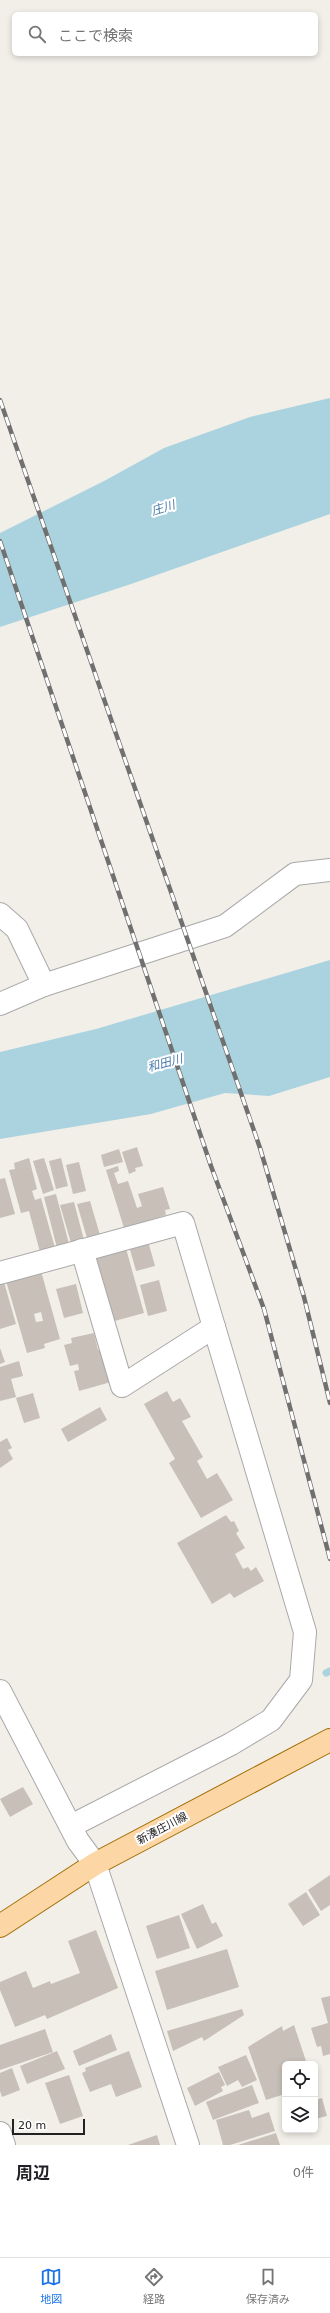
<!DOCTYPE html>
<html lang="ja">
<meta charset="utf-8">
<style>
:root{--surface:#fff;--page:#f2f2f2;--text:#202124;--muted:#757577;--line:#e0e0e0;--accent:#1a73e8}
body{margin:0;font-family:"DejaVu Sans","Noto Sans JP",sans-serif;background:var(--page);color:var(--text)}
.controls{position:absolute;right:12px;bottom:12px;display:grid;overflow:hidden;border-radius:6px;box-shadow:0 2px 6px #0003}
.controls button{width:36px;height:36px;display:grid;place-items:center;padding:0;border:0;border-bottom:1px solid var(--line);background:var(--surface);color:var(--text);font:20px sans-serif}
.scale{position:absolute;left:12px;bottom:10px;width:73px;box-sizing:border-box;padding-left:4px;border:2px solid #222;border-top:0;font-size:11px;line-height:14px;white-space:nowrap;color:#222;-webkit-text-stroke:3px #fff;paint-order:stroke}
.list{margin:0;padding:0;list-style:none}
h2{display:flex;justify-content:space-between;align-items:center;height:52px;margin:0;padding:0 16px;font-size:17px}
h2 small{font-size:13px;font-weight:400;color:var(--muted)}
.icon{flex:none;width:22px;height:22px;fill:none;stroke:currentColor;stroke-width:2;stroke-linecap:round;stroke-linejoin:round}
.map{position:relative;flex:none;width:330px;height:2145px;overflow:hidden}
.search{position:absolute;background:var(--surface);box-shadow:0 2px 6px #0003;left:12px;right:12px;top:12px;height:44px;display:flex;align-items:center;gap:10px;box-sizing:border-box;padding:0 14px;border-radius:6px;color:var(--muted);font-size:15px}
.sheet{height:112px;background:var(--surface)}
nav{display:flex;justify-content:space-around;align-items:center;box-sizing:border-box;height:56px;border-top:1px solid var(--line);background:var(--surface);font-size:11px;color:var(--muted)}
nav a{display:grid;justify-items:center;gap:2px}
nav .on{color:var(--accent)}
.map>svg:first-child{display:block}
</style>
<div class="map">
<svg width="330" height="2145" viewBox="0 0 330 2145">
<rect width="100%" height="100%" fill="#f2efe9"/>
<g fill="#aad3df">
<polygon points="330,398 330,514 131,584 0,627 0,533 106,480 164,448 250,417"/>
<polygon points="330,960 330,1077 269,1096 225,1093 151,1114 0,1139 0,1052 96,1029"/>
</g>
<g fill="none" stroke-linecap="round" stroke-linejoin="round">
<polyline stroke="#aad3df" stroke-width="7" points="326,1673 330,1671"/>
</g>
<g fill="#c7bfb8" fill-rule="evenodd">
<polygon points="137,1147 143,1166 135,1168 136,1171 129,1174 122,1152"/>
<polygon points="119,1149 123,1162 104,1167 101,1155"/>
<polygon points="29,1158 37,1189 32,1191 35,1200 41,1198 55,1248 40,1252 29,1211 21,1213 9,1170 15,1169 14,1163"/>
<polygon points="44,1158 54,1190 43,1194 33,1161"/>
<polygon points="61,1158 68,1186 56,1189 49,1161"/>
<polygon points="79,1162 86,1191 73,1194 66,1165"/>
<polygon points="118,1166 119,1171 114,1173 118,1184 128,1181 137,1208 142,1206 138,1194 163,1187 170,1209 165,1210 166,1215 124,1228 106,1170"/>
<polygon points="5,1178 15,1214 0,1218 0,1179"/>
<polygon points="56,1194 69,1244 57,1248 44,1197"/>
<polygon points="90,1201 100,1235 87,1238 77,1204"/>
<polygon points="74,1202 84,1240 71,1243 60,1205"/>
<polygon points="148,1241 155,1266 136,1271 129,1246"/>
<polygon points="125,1245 144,1313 111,1322 92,1254"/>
<path d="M 41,1271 L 60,1339 L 44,1344 L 45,1348 L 27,1353 L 6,1281 ZM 41,1312 L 43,1321 L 36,1322 L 34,1314 Z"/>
<polygon points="159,1280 167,1311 148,1316 140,1285"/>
<polygon points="4,1282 16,1324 0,1329 0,1284"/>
<polygon points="76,1284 83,1313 64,1318 56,1289"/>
<polygon points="94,1333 98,1350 103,1349 111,1382 79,1391 74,1371 79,1370 78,1364 70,1366 64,1345 72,1343 71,1338"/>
<polygon points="0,1348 5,1362 0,1364"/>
<polygon points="19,1361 23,1376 11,1379 16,1397 0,1401 0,1367"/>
<polygon points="167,1391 173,1402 180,1398 191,1417 182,1421 203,1457 197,1461 207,1479 217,1473 233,1500 201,1518 169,1463 175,1459 144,1404"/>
<polygon points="33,1393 40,1418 24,1423 16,1398"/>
<polygon points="100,1407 107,1420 68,1442 61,1429"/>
<polygon points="7,1438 12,1448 8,1450 13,1459 0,1468 0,1442"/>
<polygon points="226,1515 231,1522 234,1521 239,1531 236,1533 245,1548 235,1554 243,1569 248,1567 251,1571 256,1567 264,1581 234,1598 230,1593 212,1604 177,1543"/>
<polygon points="23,1787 33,1804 10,1817 0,1799"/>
<polygon points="330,1875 330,1905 321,1911 308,1890"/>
<polygon points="306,1892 320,1915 303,1926 288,1904"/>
<polygon points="203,1904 212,1924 216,1922 223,1936 197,1949 181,1914"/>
<polygon points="179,1915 190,1948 157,1959 146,1926"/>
<polygon points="96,1930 118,1988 47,2019 45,2015 15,2027 0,1990 0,1982 26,1971 33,1988 50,1981 51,1984 80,1973 68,1941"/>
<polygon points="227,1949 239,1987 167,2010 155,1971"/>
<polygon points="330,1996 330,2054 323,2056 321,2046 317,2047 311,2028 328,2023 321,1998"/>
<polygon points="242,2009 244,2015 204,2041 202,2037 173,2051 167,2031"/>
<polygon points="294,2025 307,2064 285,2064 285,2094 266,2100 248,2047 282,2026 283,2031"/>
<polygon points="45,2029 53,2052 0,2070 0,2045"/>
<polygon points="111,2034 117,2050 79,2066 73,2051"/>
<polygon points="57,2051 65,2069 27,2084 20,2066"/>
<polygon points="129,2051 142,2087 116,2097 111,2084 90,2092 82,2073 86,2071 85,2068"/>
<polygon points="246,2055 257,2080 242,2087 238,2080 227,2086 218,2067"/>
<polygon points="12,2068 20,2090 2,2097 0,2091 0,2073"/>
<polygon points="219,2072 225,2085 221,2087 223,2091 195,2106 187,2088"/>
<polygon points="69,2075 83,2116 60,2124 45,2083"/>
<polygon points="252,2085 259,2103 213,2120 206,2102"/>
<polygon points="322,2098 327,2116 315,2119 315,2100"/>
<polygon points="249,2110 252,2118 269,2112 275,2131 230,2145 223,2145 216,2120"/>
<polygon points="276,2133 280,2145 238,2145"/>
<polygon points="157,2135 160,2145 128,2145"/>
</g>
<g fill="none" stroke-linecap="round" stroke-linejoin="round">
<defs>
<g id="minor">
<polyline points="0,914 17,929 44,985"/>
<polyline points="0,1004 44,985 225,926 295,874 330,870"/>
<polyline points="82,1250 122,1386 214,1327"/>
<polyline points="0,1273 183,1223 305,1632 301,1680 271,1720 231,1744 71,1826"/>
<polyline points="0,1691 78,1841 95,1864 188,2145"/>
<polyline points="0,2133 4,2145"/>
</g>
<polyline id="major" points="0,1926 95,1864 330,1740"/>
</defs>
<use href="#minor" stroke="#a9a9a9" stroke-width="24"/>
<use href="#major" stroke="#a06b00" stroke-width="24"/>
<use href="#minor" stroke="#fff" stroke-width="22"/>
<use href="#major" stroke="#fcd6a4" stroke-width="22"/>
<defs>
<g id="rail">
<polyline points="0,400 260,1148 304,1297 330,1403"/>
<polyline points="0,541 211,1166 264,1309 330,1559"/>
</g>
</defs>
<use href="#rail" stroke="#707070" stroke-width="4.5"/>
<use href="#rail" stroke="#fff" stroke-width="3" stroke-dasharray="9" stroke-linecap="butt"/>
</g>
<g text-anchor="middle" stroke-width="4" stroke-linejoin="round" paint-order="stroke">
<g font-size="11" fill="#222" stroke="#fff">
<text transform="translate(162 1828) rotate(-28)" y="4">新湊庄川線</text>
</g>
<g font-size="12" font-style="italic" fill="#4a7aab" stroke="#fff">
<text transform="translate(163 508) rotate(-17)" y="4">庄川</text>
<text transform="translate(165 1063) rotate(-15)" y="4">和田川</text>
</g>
</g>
</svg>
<div class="controls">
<button><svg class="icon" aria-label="locate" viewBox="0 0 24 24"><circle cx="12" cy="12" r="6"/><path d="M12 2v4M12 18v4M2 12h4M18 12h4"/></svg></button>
<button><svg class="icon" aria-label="layers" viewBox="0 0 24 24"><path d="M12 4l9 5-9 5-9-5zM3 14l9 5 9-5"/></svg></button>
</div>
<div class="scale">20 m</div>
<div class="search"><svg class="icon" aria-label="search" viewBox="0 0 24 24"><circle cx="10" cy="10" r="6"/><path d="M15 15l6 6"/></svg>ここで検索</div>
</div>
<section class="sheet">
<h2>周辺<small>0件</small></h2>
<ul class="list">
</ul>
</section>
<nav>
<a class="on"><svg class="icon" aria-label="map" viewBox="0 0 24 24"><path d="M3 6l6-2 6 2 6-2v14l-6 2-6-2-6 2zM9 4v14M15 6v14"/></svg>地図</a>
<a><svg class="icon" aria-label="directions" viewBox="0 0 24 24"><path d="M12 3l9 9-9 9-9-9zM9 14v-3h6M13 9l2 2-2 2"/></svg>経路</a>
<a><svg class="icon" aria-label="saved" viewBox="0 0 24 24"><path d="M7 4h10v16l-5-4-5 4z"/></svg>保存済み</a>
</nav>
